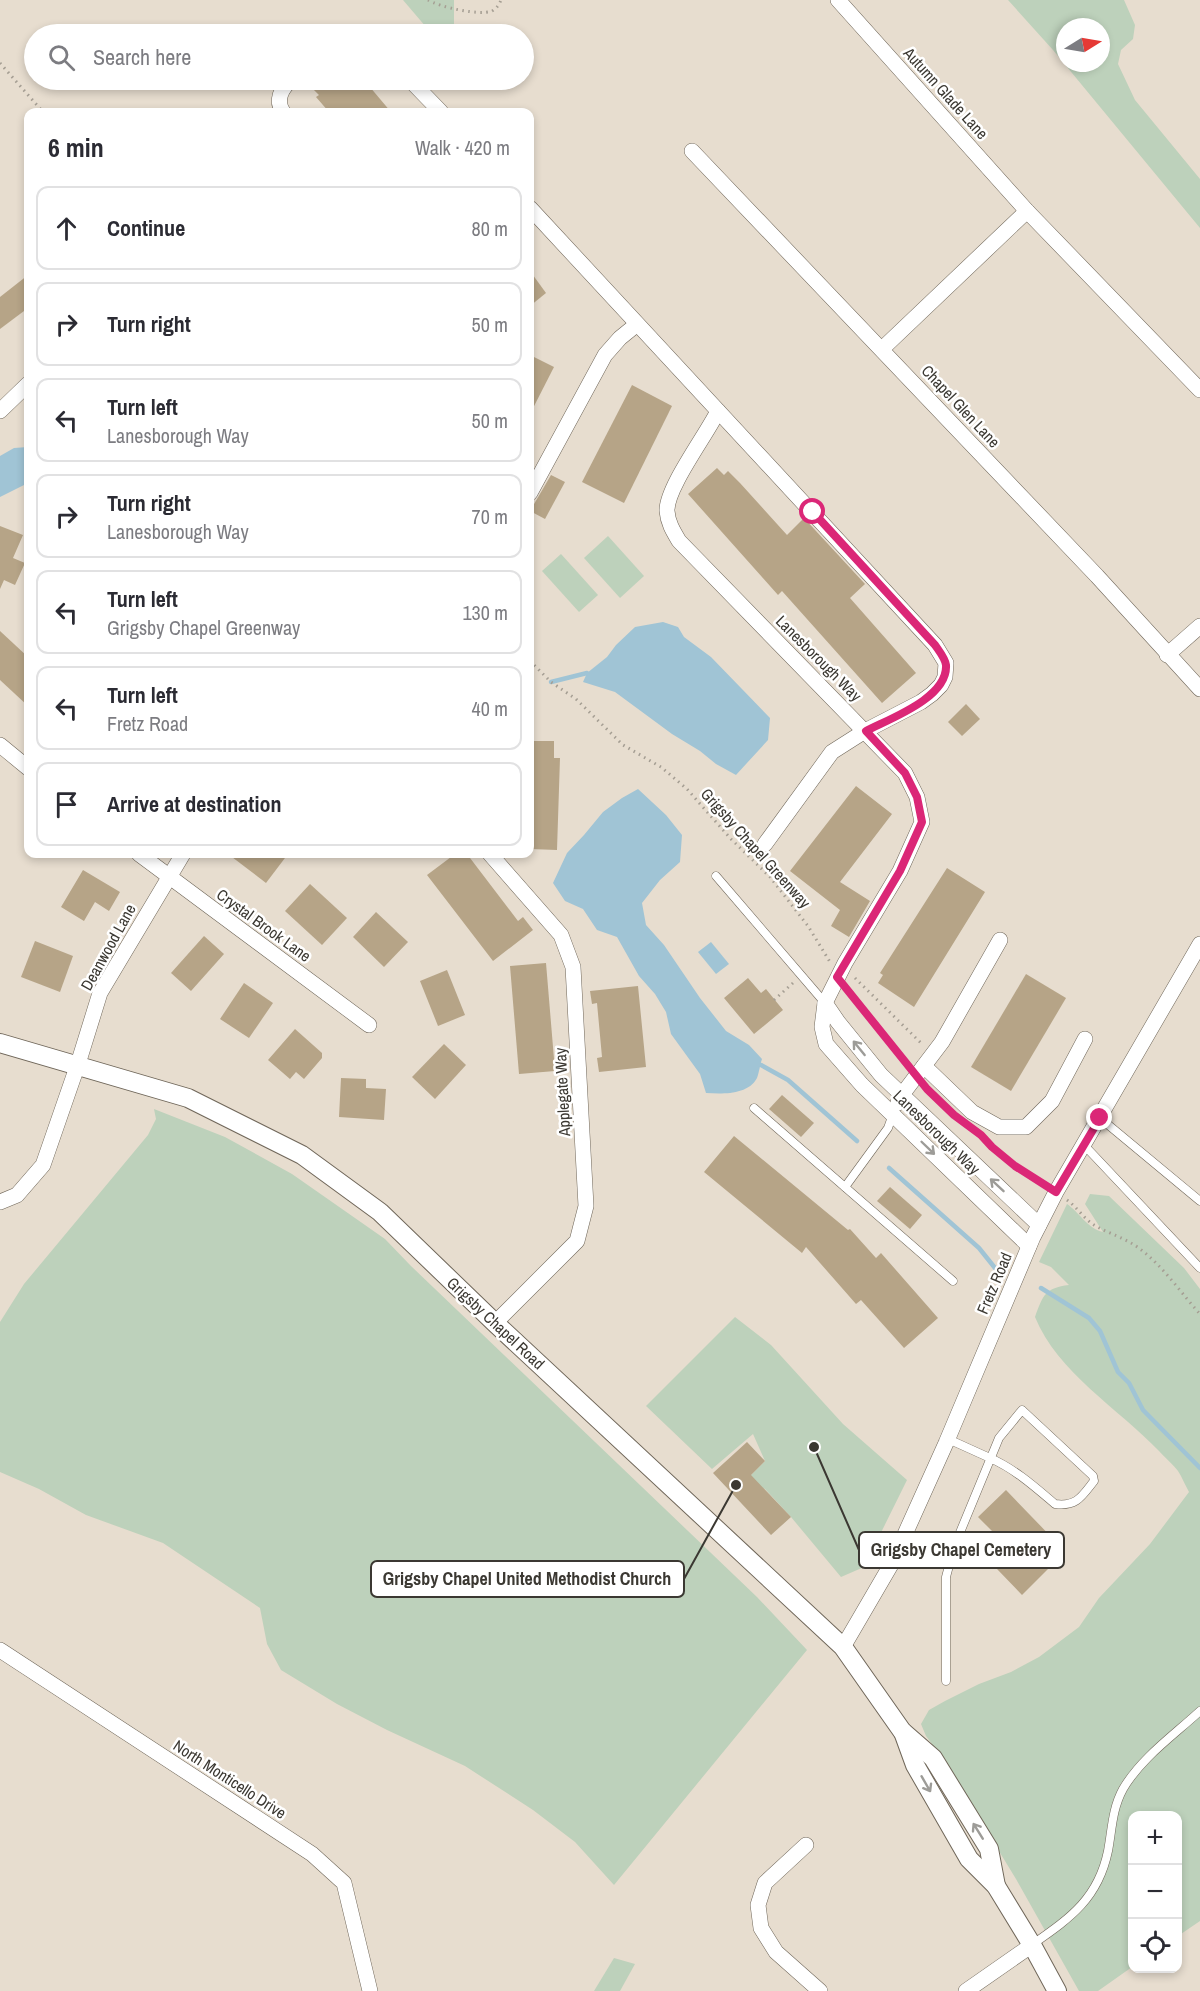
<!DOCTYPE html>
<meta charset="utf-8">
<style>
:root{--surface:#fff;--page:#f7f7f7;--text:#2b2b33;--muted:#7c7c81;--line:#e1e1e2}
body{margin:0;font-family:"Archivo Narrow",sans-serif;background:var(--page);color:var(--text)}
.controls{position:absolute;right:18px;bottom:18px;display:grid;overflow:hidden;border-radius:12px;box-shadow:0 3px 9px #0003}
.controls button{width:54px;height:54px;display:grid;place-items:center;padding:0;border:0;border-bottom:2px solid var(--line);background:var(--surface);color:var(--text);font:30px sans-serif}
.compass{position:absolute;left:1056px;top:18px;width:54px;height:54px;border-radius:50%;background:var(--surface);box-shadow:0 3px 9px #0003;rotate:79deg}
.stop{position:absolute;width:18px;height:18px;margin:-14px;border:4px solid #db2777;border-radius:50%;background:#fff}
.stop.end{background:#db2777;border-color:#fff;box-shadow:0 2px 6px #0008}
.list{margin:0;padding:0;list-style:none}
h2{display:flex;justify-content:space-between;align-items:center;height:78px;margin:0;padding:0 24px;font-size:26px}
h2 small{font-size:20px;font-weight:400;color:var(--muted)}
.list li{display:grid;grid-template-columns:39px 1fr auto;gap:18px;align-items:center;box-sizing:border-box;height:84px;margin:0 12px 12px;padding:0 12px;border:2px solid var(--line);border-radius:12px}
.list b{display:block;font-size:22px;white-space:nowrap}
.list p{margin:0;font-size:20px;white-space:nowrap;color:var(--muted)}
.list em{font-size:20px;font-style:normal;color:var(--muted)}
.icon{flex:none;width:33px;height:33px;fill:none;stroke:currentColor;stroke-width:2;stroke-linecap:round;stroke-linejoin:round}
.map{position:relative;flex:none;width:1200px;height:1991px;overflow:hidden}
.search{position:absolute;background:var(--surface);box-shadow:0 3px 9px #0003;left:24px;top:24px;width:510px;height:66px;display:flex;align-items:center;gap:15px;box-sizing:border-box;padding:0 21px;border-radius:33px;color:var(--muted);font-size:22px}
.panel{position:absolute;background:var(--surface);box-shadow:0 3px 9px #0003;left:24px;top:108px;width:510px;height:750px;border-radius:12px}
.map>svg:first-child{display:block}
</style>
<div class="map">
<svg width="1200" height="1991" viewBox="0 0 1200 1991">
<rect width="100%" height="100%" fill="#e7ddcf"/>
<g fill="#bdd1bb" fill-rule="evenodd">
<polygon points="403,0 454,0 454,34 432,34"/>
<path d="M 1008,0 L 1124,0 L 1135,25 L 1133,39 L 1121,50 L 1118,64 L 1135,100 L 1200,179 L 1200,228 L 1053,50 ZM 1065,27 L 1101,27 L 1101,63 L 1065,63 Z"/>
<polygon points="608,536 644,576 620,598 584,558"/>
<polygon points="561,554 598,595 579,612 542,571"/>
<polygon points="154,1109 225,1137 292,1174 385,1239 411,1266 757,1597 807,1650 614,1885 575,1842 533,1810 465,1766 387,1730 337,1704 281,1670 267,1644 260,1608 163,1543 86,1515 39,1489 0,1472 0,1322 24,1284 148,1135 156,1119"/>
<path d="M 1090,1194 L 1109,1196 L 1184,1268 L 1200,1289 L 1200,1921 L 1178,1936 L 1178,1816 L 1132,1816 L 1132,1967 L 1098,1991 L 1079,1991 L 1016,1879 L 941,1756 L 926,1736 L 921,1724 L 929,1710 L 945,1701 L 979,1684 L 1011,1672 L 1039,1657 L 1079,1627 L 1099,1598 L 1150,1544 L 1189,1492 C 1185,1485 1182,1477 1178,1471 C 1173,1464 1165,1458 1159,1451 C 1119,1409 1057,1372 1035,1317 C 1043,1295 1045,1288 1069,1285 L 1051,1267 L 1039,1262 L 1067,1204 C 1079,1212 1088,1229 1103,1232 L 1085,1204 Z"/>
<polygon points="735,1317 771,1345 843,1424 907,1480 864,1567 841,1577 791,1517 765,1489 745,1481 765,1461 753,1434 712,1469 646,1406"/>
<polygon points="614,1958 635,1964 620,1991 594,1991"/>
</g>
<g fill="#a0c4d5">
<polygon points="28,447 28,483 0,497 0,456 14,448"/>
<polygon points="663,622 678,627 684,637 711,657 770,718 768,740 736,775 716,764 700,751 672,734 615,692 583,682 587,673 607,657 616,645 635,627"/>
<path d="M 638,789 L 666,815 L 682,835 L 680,862 L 660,880 L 642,903 L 646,925 L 664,945 L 700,998 L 726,1031 L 749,1045 L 762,1059 C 760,1065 759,1073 757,1078 C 748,1095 723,1094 706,1093 L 700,1074 L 671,1034 L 666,1012 L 655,994 L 639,976 L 617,937 L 597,930 L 583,909 L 565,901 L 553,883 L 567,853 L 584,835 L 603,812 L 622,798 Z"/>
<polygon points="711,942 729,964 716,974 698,952"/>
</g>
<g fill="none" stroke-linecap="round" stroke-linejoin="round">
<g stroke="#a0c4d5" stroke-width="4.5">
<polyline points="551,682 587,673"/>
<polyline points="761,1065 788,1080 857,1141"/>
<polyline points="889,1168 979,1248 995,1268"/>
<polyline points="1041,1288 1089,1318 1100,1331 1118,1372 1129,1383 1143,1410 1200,1468"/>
</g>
</g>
<g fill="#b6a487">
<polygon points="318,80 364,80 391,112 329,112 316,97 319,95 310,86"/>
<polygon points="530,271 546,293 530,306"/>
<polygon points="28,275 28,308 0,329 0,297"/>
<polygon points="530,355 554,367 530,414"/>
<polygon points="632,385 672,406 624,503 582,482"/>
<polygon points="717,468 724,475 728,471 740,483 787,535 804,518 865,584 850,598 916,673 882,703 782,591 778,595 688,494"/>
<polygon points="551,475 565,482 545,519 530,511"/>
<polygon points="0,526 23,535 13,558 25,563 15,585 4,580 0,589"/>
<polygon points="0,631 28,657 28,706 0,680"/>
<polygon points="966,704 980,719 962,736 948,722"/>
<polygon points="530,741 554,741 554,758 560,758 557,850 530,849"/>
<polygon points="856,786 892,814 840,882 870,901 849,937 831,926 840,910 790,871"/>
<polygon points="228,854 288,854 266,883"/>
<polygon points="455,854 467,854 518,921 523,917 533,930 493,961 427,875"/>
<polygon points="947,868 985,892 914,1007 878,983 883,975 880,973"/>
<polygon points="83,870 120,892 109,911 95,902 84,921 61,907"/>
<polygon points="310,884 347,918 322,945 285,911"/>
<polygon points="376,912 408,942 384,967 353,937"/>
<polygon points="204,936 224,954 191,991 171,973"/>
<polygon points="35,941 73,956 60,992 21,977"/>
<polygon points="546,963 555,1071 519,1074 510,966"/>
<polygon points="447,970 465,1015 438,1026 420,981"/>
<polygon points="1026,974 1066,998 1011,1091 971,1067"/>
<polygon points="748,978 761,993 766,989 783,1010 754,1034 724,998"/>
<polygon points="244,983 273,1003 249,1038 220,1019"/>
<polygon points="638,986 646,1067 599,1072 597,1058 602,1057 597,1003 592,1004 590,991"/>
<polygon points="295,1029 322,1053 322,1058 304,1079 296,1072 290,1079 268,1060"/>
<polygon points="444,1044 466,1065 435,1099 412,1077"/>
<polygon points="341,1078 366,1079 366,1088 386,1089 384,1120 339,1117"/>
<polygon points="782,1095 814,1123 801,1137 769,1109"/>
<polygon points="734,1136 848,1230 850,1229 876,1258 881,1253 938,1318 904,1348 861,1300 856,1304 806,1247 802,1253 704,1172"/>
<polygon points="890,1187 922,1215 910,1229 877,1201"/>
<polygon points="747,1442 765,1461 751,1475 791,1517 771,1535 713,1473"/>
<polygon points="1006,1490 1058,1544 1048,1554 1055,1562 1022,1595 997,1569 1014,1553 978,1517"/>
</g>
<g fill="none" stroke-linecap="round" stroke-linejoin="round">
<defs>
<g id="service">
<polyline points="716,876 825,1003"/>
<polyline points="754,1108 953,1281"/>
<polyline points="1100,1118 1200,1201"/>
<polyline points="1085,1146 1200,1268"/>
<polyline points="845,1187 888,1128 893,1114"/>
<path d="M 946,1681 L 946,1577 L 954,1547 L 999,1438 L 1022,1410 L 1093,1476 L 1094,1481 C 1082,1496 1077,1507 1055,1504 C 1035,1487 1015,1469 990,1458 L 948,1439"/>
<path d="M 1033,1944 C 1070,1918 1098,1899 1108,1851 C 1112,1830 1112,1809 1123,1789 C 1141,1758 1174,1735 1200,1711"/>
</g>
<g id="minor">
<polyline points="838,0 1027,211 1200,390"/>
<polyline points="347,34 355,33 362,34"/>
<polyline points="410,80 441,112"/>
<path d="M 283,112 C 275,100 281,89 291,80"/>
<polyline points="692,151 1097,576 1200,689"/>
<polyline points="530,208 935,645 946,663 945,677 941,685 932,694 921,702 865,731 832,752 765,844"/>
<polyline points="882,349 1027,211"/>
<polyline points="0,411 28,384"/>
<path d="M 718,411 C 707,434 666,488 667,511 C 668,523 673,531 679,541 L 905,773 L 917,797 L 922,822 L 900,871 L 845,963 L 825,1003 L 822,1027 L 826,1044 L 862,1085 L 1029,1246"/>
<polyline points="530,493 605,355 620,338 636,325"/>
<polyline points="1167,655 1200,626"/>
<polyline points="0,745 28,768"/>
<polyline points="139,854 369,1025"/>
<polyline points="490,854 561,935 573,967 586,1206 577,1241 495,1323"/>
<polyline points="825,1003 838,1022 881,1075 1039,1225"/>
<polyline points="924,1066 972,1112 999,1127 1026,1127 1052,1101 1085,1039"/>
<polyline points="898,1103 901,1096 942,1042 1000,940"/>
<polyline points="0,1202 17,1195 43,1165 78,1064 100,993 183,854"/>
<polyline points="843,1647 892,1563 946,1443 1033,1237 1056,1192 1200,944"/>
<polyline points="0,1650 312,1854 344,1883 370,1991"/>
<polyline points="806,1845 765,1883 758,1905 761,1928 776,1952 820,1991"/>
<polyline points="966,1991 1032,1945"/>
</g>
<g id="tertiary">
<polyline points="0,1043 188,1098 302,1155 380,1212 495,1323 843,1647 902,1731 933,1758 989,1849 996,1886"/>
<polyline points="903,1732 915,1765 969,1859 996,1886 1032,1945 1057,1991"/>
</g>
</defs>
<use href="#service" stroke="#6f6659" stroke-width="9"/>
<use href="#minor" stroke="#6f6659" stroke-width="16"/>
<use href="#tertiary" stroke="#6f6659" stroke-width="20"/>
<g stroke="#a59e93" stroke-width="3" stroke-dasharray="1.5 4.5" stroke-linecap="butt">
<path d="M 428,0 C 439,7 480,16 492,11 C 497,8 499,5 501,0"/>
<polyline points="0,63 43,112"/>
<polyline points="530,661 551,682 576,699 623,745 661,767 687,789 731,839 770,877 808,926 830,962"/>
<polyline points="855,978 923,1045"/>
<polyline points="847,991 908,1065"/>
<polyline points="774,1000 793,983"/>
<path d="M 981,1135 C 1000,1155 1021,1170 1044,1184"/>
<path d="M 1067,1200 C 1077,1207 1084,1219 1094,1225 C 1109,1234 1126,1238 1140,1249 C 1163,1266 1181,1293 1200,1314"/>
</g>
<use href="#service" stroke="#fff" stroke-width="8"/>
<use href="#minor" stroke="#fff" stroke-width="15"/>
<use href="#tertiary" stroke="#fff" stroke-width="18"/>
</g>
<defs><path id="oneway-shaft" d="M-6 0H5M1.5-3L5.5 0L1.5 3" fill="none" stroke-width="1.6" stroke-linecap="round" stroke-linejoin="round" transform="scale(1.5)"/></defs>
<g stroke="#9d9c98">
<use href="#oneway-shaft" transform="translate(859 1048) rotate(-129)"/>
<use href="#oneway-shaft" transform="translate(928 1148) rotate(44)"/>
<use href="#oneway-shaft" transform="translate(997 1185) rotate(-137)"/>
<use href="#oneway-shaft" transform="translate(926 1784) rotate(60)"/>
<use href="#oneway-shaft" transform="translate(978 1831) rotate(-122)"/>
</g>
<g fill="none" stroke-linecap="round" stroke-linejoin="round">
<path stroke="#db2777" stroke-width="8" d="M 813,512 L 935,645 C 939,651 945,658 946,665 C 948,698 889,719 866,731 L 905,773 L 917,797 L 922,822 L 900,871 L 837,977 L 927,1089 L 954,1115 L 981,1135 L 992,1147 L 1015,1166 L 1056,1192 L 1100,1118"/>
</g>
<g text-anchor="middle" stroke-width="5" stroke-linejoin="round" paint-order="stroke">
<g font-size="16" fill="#3b3832" stroke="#fff">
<text transform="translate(946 93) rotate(48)" y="6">Autumn Glade Lane</text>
<text transform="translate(961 406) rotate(47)" y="6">Chapel Glen Lane</text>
<text transform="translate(819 658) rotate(45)" y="6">Lanesborough Way</text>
<text transform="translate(756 848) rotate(48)" y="6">Grigsby Chapel Greenway</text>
<text transform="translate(264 925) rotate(36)" y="6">Crystal Brook Lane</text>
<text transform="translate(108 947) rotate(-61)" y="6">Deanwood Lane</text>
<text transform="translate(562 1092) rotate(-93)" y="6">Applegate Way</text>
<text transform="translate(937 1132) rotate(44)" y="6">Lanesborough Way</text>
<text transform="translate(994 1283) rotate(-67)" y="6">Fretz Road</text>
<text transform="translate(496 1323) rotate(43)" y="6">Grigsby Chapel Road</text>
<text transform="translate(230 1779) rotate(33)" y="6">North Monticello Drive</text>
</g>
</g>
<path fill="none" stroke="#3b3832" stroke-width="2" d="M814 1447L859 1550M736 1485L684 1579"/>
<g fill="#3b3832" stroke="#fff" stroke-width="2">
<circle cx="814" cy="1447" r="6"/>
<circle cx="736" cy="1485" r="6"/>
</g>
<g fill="#fff" stroke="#3b3832" stroke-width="2">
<rect x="859" y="1532" width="205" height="36" rx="6"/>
<rect x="371" y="1561" width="313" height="36" rx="6"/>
</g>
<g font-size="18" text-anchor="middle" font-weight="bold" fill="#3b3832">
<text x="961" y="1556">Grigsby Chapel Cemetery</text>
<text x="527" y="1585">Grigsby Chapel United Methodist Church</text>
</g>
</svg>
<div class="controls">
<button>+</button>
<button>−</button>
<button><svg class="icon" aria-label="locate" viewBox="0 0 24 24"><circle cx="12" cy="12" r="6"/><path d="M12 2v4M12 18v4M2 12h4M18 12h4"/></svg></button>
</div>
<svg class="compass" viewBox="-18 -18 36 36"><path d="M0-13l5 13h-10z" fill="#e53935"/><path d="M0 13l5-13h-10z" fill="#7c7c81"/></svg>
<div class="stop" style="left:813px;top:512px"></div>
<div class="stop end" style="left:1100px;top:1118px"></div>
<div class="search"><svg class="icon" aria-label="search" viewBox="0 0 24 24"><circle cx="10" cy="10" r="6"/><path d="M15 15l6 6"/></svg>Search here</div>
<section class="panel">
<h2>6 min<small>Walk · 420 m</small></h2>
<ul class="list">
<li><svg class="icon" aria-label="ahead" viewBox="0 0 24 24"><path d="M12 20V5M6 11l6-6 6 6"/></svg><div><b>Continue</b></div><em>80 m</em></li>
<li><svg class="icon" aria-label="right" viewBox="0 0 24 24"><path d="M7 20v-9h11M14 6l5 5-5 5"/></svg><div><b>Turn right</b></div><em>50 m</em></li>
<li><svg class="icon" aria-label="left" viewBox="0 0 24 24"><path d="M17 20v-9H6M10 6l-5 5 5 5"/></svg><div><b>Turn left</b><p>Lanesborough Way</p></div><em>50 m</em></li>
<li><svg class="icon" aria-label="right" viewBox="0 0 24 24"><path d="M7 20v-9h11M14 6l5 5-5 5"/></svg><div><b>Turn right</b><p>Lanesborough Way</p></div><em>70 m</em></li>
<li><svg class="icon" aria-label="left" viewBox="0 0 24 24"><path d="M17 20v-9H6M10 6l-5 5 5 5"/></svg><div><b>Turn left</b><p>Grigsby Chapel Greenway</p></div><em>130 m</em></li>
<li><svg class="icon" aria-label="left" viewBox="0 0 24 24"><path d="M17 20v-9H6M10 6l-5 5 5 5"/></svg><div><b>Turn left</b><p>Fretz Road</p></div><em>40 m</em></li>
<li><svg class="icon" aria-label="arrive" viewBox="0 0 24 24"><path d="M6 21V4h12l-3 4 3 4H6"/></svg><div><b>Arrive at destination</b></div></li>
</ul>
</section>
</div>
